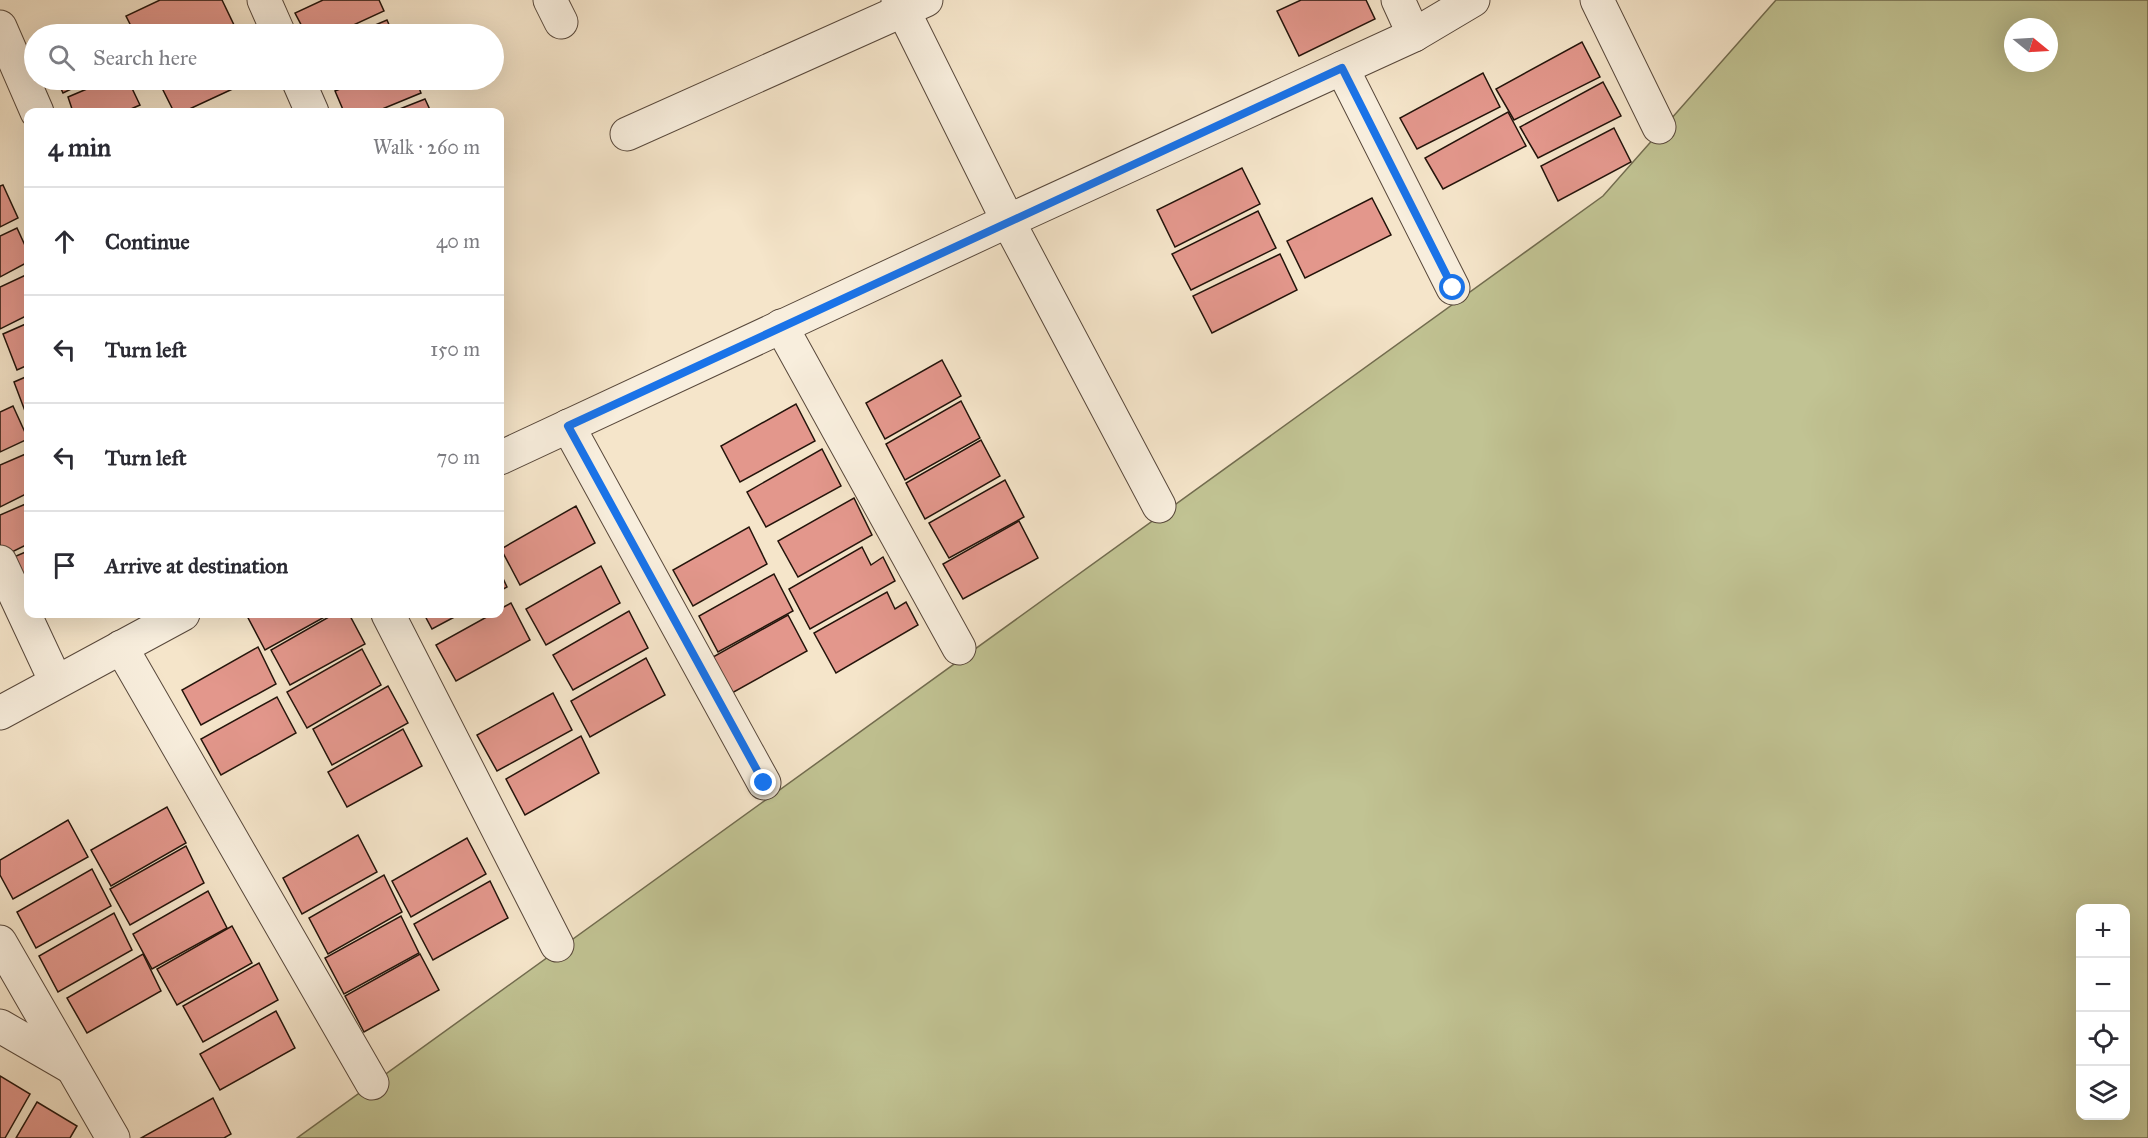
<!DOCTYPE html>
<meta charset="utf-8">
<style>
:root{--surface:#fff;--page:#f7f7f7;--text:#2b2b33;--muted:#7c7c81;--line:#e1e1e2}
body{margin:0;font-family:"IM FELL Great Primer",serif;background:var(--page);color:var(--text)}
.controls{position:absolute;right:18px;bottom:18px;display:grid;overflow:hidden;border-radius:12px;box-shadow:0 6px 24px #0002}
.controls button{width:54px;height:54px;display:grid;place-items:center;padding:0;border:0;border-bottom:2px solid var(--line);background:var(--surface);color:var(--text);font:30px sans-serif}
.compass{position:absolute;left:2004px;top:18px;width:54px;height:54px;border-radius:50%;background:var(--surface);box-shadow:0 6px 24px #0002;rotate:108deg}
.stop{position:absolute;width:18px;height:18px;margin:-14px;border:4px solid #1a73e8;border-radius:50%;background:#fff}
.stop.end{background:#1a73e8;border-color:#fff;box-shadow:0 2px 6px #0008}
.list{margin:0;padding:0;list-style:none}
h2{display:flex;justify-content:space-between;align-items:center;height:78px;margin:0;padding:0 24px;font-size:26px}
h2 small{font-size:20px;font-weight:400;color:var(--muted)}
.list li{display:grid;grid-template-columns:39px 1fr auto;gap:18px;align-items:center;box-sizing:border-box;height:108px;padding:0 24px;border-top:2px solid var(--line)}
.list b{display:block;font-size:22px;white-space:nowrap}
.list em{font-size:20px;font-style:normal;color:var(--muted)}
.icon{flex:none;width:33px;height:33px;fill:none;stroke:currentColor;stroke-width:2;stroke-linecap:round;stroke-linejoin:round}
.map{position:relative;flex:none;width:2148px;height:1138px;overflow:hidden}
.search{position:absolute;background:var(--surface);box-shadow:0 6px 24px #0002;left:24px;top:24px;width:480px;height:66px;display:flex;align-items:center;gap:15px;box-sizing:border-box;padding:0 21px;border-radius:33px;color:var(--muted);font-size:22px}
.panel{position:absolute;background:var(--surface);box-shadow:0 6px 24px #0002;left:24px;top:108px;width:480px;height:510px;border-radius:12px}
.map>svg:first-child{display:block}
</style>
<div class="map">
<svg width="2148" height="1138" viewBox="0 0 2148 1138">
<rect width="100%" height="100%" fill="#f5e5ca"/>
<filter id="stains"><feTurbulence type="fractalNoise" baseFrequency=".00333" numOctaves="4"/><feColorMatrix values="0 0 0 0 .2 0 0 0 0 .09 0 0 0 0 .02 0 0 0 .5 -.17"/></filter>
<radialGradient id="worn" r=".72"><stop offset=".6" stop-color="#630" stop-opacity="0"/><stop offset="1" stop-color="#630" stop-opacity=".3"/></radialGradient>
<path fill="#c1c393" stroke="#726c4f" stroke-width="1.5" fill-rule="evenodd" d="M 1776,0 L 2148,0 L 2148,1138 L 297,1138 L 1603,196 ZM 2013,27 L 2049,27 L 2049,63 L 2013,63 ZM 2080,908 L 2126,908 L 2126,1116 L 2080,1116 Z"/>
<g fill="#e3978c" stroke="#24140b" stroke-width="1.5">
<polygon points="160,0 222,0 234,25 214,34 135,34 126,16"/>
<polygon points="323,0 379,0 384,11 334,34 306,34 295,13"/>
<polygon points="1301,0 1366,0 1375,19 1299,56 1277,11"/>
<polygon points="387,20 393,34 354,34"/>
<polygon points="237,27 240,34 220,34"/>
<polygon points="1582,42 1600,77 1514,120 1496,89"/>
<polygon points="1483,73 1500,107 1417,149 1400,118"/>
<polygon points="57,80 90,80 63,93"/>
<polygon points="108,80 128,80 140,105 124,112 73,112 68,97"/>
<polygon points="158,80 252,80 183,112 174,112"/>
<polygon points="324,80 344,80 327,87"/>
<polygon points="362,80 416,80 421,93 375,112 344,112 335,91"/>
<polygon points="1603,82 1621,116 1538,158 1520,127"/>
<polygon points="425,99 431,112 392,112"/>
<polygon points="1508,112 1526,146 1443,189 1425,158"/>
<polygon points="1614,128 1631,162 1558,201 1541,166"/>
<polygon points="1242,168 1260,204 1175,247 1157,210"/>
<polygon points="3,185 18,218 0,227 0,186"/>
<polygon points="1372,198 1391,235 1305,278 1287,241"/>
<polygon points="1258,211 1276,248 1191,290 1172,254"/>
<polygon points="17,228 28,252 28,262 0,277 0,236"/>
<polygon points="1280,254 1297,290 1212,333 1193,296"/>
<polygon points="28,274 28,315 0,329 0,287"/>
<polygon points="28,323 28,365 17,370 3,334"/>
<polygon points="942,360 961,396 885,439 866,403"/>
<polygon points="28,376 28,419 14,382"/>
<polygon points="961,401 980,438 905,480 886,444"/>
<polygon points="796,404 815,441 740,482 721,446"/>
<polygon points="13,406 28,439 0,452 0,412"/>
<polygon points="981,440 1000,476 925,519 906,483"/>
<polygon points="822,449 841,486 766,527 747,492"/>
<polygon points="28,453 28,493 0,507 0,465"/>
<polygon points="1005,480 1024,517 949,558 929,523"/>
<polygon points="854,498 872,535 798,577 778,541"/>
<polygon points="28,503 28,544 4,556 0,544 0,515"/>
<polygon points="576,506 595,543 520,585 501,549"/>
<polygon points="1019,521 1038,558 963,599 943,564"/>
<polygon points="749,527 767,564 693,606 673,570"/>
<polygon points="862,547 871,565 883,557 895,581 810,629 789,589"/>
<polygon points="28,551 28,593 9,559"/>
<polygon points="601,566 620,603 546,645 526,609"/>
<polygon points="500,572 507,587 500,591"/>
<polygon points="774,574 793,611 718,652 699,616"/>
<polygon points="887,592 895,609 906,602 918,625 836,673 814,633"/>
<polygon points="511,603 530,640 456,681 436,645 492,614 500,614 500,609"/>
<polygon points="629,611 648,648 573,690 553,655"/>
<polygon points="246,614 330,614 265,650"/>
<polygon points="334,614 349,614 365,644 290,685 271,650"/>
<polygon points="424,614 460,614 432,629"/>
<polygon points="788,615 807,651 732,693 713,657"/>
<polygon points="258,647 276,684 201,725 182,690"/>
<polygon points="362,649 381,685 307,728 287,692"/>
<polygon points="646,658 665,695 590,737 571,701"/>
<polygon points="388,686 408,723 332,765 313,729"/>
<polygon points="553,693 572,730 497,771 477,735"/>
<polygon points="277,697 296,733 221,775 201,739"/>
<polygon points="403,729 422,766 347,807 328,772"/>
<polygon points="581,736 599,773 525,815 506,779"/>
<polygon points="167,807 186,843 111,886 91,850"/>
<polygon points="68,820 88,857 13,899 0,875 0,860"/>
<polygon points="358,835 377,872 302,914 283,878"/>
<polygon points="467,838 486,874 411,917 392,881"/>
<polygon points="186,846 204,883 130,925 110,889"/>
<polygon points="92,869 111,906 36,948 17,912"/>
<polygon points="384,875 402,912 328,954 309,918"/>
<polygon points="490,881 508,918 433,960 414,924"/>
<polygon points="208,891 227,928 152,969 133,934"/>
<polygon points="114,913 132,950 58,992 39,956"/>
<polygon points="401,916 419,953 344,994 325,958"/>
<polygon points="232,926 252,963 177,1005 157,969"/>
<polygon points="143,954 161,991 87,1033 67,998"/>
<polygon points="420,954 439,990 364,1032 345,996"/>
<polygon points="259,963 278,1000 203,1042 183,1006"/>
<polygon points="276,1011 295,1048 220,1090 200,1054"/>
<polygon points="0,1076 30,1094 5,1138 0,1138"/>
<polygon points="213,1098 231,1134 224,1138 141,1138"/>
<polygon points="37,1102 77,1126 70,1138 16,1138"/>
</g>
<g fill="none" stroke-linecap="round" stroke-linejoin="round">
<defs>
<g id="street">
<polyline points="264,0 279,34"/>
<polyline points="550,0 561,22"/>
<polyline points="898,0 1008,221 1159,506"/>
<polyline points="1398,0 1414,35"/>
<polyline points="1597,0 1659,127"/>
<polyline points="0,27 37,112"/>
<polyline points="1342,68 1453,288"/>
<polyline points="298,80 312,112"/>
<polyline points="627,134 926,0"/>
<polyline points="781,326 959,648"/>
<polyline points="568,426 764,783"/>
<polyline points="500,458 1008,221 1414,35 1473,0"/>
<polyline points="0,562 56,682"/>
<polyline points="388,614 557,945"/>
<polyline points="121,647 372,1083"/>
<polyline points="0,713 183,614"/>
<polyline points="0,942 113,1138"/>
<polyline points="0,1026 71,1067"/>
</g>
</defs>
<use href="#street" stroke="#58483b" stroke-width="35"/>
<use href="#street" stroke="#f8eedd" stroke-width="33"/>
</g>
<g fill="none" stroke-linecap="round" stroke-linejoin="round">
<polyline stroke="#1a73e8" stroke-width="8" points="764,783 568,426 1342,68 1453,288"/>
</g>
<rect width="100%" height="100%" filter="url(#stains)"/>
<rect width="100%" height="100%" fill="url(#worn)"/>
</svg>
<div class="controls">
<button>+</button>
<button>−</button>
<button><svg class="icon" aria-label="locate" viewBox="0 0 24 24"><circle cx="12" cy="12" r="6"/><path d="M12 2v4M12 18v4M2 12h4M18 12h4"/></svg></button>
<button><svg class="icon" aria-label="layers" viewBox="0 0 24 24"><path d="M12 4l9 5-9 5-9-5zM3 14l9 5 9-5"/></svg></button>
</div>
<svg class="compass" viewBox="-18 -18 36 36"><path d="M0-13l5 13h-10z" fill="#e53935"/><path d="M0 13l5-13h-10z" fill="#7c7c81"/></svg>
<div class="stop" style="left:1453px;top:288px"></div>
<div class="stop end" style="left:764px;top:783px"></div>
<div class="search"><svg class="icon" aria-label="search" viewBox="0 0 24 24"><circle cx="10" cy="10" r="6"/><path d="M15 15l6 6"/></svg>Search here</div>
<section class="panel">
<h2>4 min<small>Walk · 260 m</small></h2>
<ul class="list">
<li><svg class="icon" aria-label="ahead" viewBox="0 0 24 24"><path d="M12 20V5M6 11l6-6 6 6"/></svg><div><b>Continue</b></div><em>40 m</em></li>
<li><svg class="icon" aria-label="left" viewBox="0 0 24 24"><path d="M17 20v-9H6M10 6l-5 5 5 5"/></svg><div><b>Turn left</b></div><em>150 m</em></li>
<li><svg class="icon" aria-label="left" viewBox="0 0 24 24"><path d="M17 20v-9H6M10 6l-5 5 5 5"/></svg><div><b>Turn left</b></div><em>70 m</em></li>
<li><svg class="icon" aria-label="arrive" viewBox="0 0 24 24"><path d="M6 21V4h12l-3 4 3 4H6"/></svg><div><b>Arrive at destination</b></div></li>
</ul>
</section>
</div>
